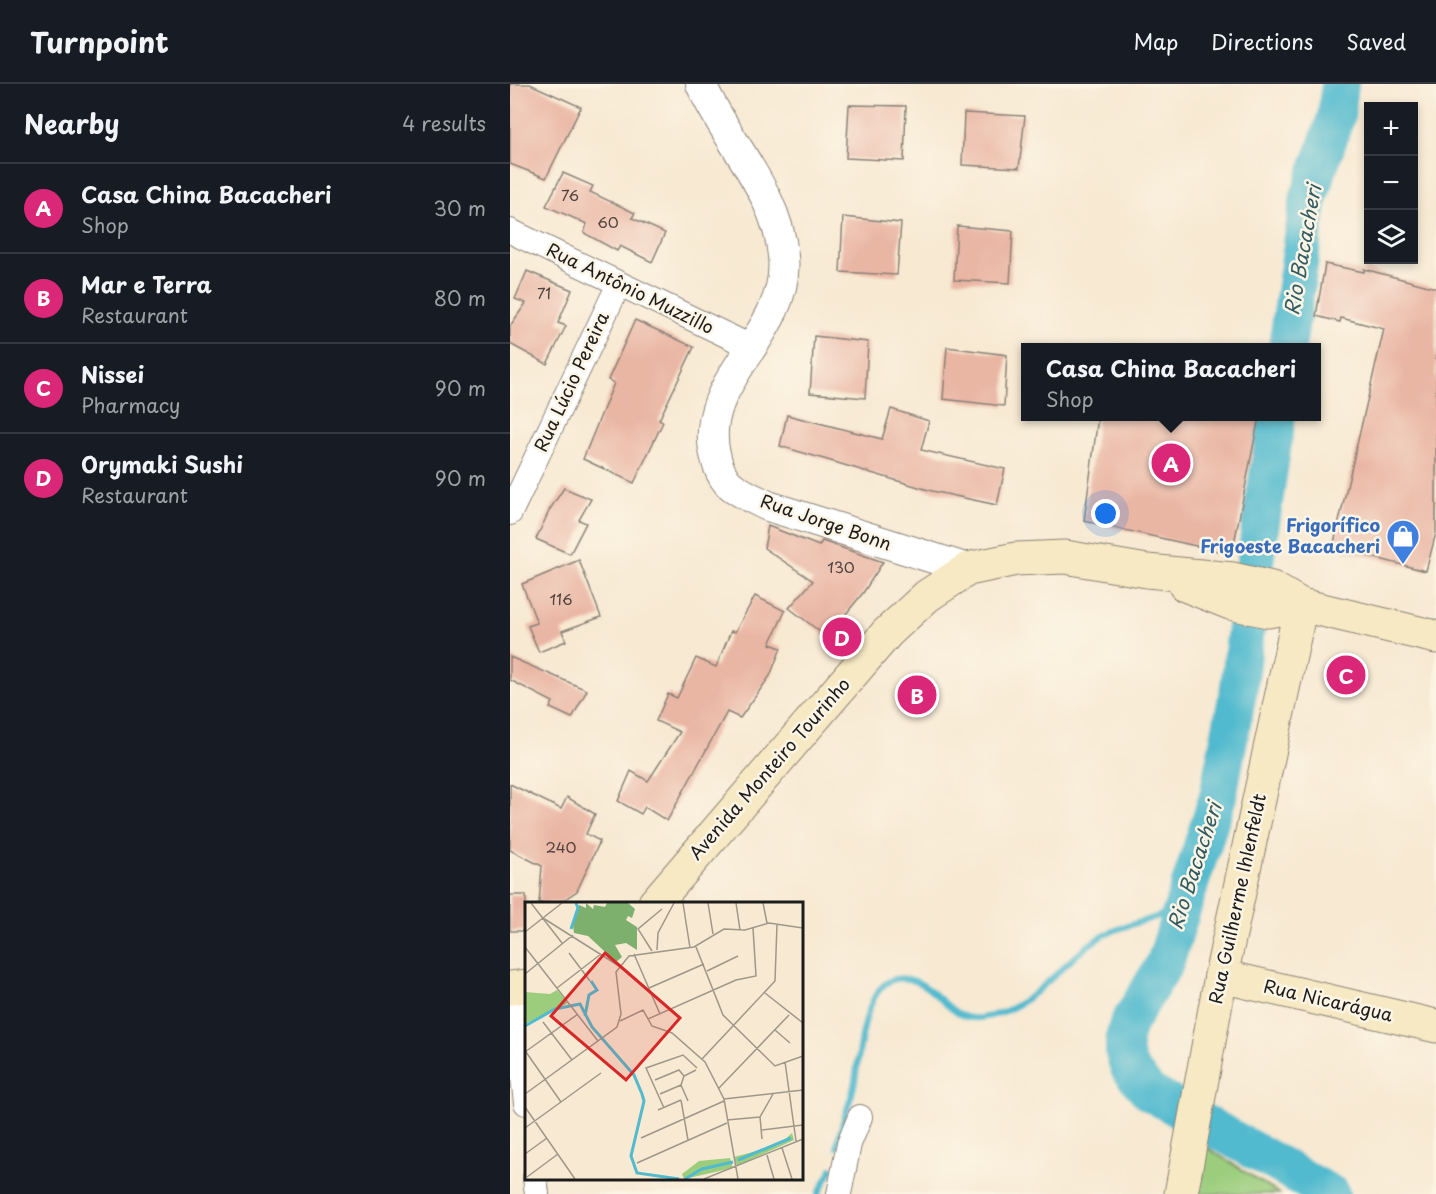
<!DOCTYPE html>
<meta charset="utf-8">
<style>
:root{--surface:#171b24;--page:#20242c;--text:#f1f3f6;--muted:#9ea1a6;--line:#363941;--accent:#db2777}
body{margin:0;font-family:"Playpen Sans",sans-serif;background:var(--page);color:var(--text)}
.controls{position:absolute;right:18px;top:18px;display:grid;overflow:hidden;border-radius:0px;box-shadow:0 3px 9px #0003}
.controls button{width:54px;height:54px;display:grid;place-items:center;padding:0;border:0;border-bottom:2px solid var(--line);background:var(--surface);color:var(--text);font:30px sans-serif}
.you{position:absolute;left:596px;top:430px;width:21px;height:21px;margin:-15px;border:4px solid #fff;border-radius:50%;background:#1a73e8;box-shadow:0 0 0 9px #1a73e833}
.badge{display:grid;place-items:center;width:39px;height:39px;border-radius:50%;background:var(--accent);color:#fff;font-size:20px;font-weight:700}
.pin{position:absolute;translate:-50% -50%;border:3px solid #fff;box-shadow:0 2px 6px #0006}
.popup{position:absolute;left:511px;top:259px;width:300px;height:78px;box-sizing:border-box;display:grid;place-content:center;border-radius:0px;background:var(--surface);filter:drop-shadow(0 2px 4px #0005);font-size:20px;white-space:nowrap;color:var(--muted)}
.popup b{font-size:22px;color:var(--text)}
.popup::after{content:'';position:absolute;left:50%;top:100%;margin-left:-12px;border:12px solid transparent;border-top-color:var(--surface)}
.list{margin:0;padding:0;list-style:none}
h2{display:flex;justify-content:space-between;align-items:center;height:78px;margin:0;padding:0 24px;font-size:26px}
h2 small{font-size:20px;font-weight:400;color:var(--muted)}
.list li{display:grid;grid-template-columns:39px 1fr auto;gap:18px;align-items:center;box-sizing:border-box;height:90px;padding:0 24px;border-top:2px solid var(--line)}
.list b{display:block;font-size:22px;white-space:nowrap}
.list p{margin:0;font-size:20px;white-space:nowrap;color:var(--muted)}
.list em{font-size:20px;font-style:normal;color:var(--muted)}
.icon{flex:none;width:33px;height:33px;fill:none;stroke:currentColor;stroke-width:2;stroke-linecap:round;stroke-linejoin:round}
.map{position:relative;flex:none;width:926px;height:1110px;overflow:hidden}
header{display:flex;align-items:center;gap:36px;box-sizing:border-box;height:84px;padding:0 30px;background:var(--surface);border-bottom:2px solid var(--line)}
header strong{font-size:28px}
nav{display:flex;gap:33px;margin-inline-start:auto;font-size:21px}
main{display:flex}
aside{flex:1;background:var(--surface)}
.map>svg:first-child{display:block}
</style>
<header>
<strong>Turnpoint</strong>
<nav><a>Map</a><a>Directions</a><a>Saved</a></nav>
</header>
<main>
<aside>
<h2>Nearby<small>4 results</small></h2>
<ul class="list">
<li><span class="badge">A</span><div><b>Casa China Bacacheri</b><p>Shop</p></div><em>30 m</em></li>
<li><span class="badge">B</span><div><b>Mar e Terra</b><p>Restaurant</p></div><em>80 m</em></li>
<li><span class="badge">C</span><div><b>Nissei</b><p>Pharmacy</p></div><em>90 m</em></li>
<li><span class="badge">D</span><div><b>Orymaki Sushi</b><p>Restaurant</p></div><em>90 m</em></li>
</ul>
</aside>
<div class="map">
<svg width="926" height="1110" viewBox="0 0 926 1110">
<rect width="100%" height="100%" fill="#fcf5e5"/>
<filter id="ink" filterUnits="userSpaceOnUse"><feTurbulence type="fractalNoise" baseFrequency=".0167" numOctaves="2"/><feDisplacementMap in="SourceGraphic" scale="12" xChannelSelector="R" yChannelSelector="G"/><feConvolveMatrix kernelMatrix="1 2 1 2 8 2 1 2 1" color-interpolation-filters="sRGB"/></filter>
<filter id="wash" filterUnits="userSpaceOnUse"><feTurbulence type="fractalNoise" baseFrequency=".008" numOctaves="4" result="noise"/><feDisplacementMap in="SourceGraphic" scale="24" xChannelSelector="R" yChannelSelector="G"/><feGaussianBlur stdDeviation="1.35" result="paint"/><feColorMatrix in="noise" values="0 0 0 0 0 0 0 0 0 0 0 0 0 0 0 0 0 1.4 0 .05"/><feComposite in="paint" operator="in"/></filter>
<g filter="url(#wash)">
<rect width="100%" height="100%" fill="#f7e9d2"/>
<polygon fill="#9bcd7d" stroke="#5c744c" stroke-width="1.5" points="696,1063 770,1110 689,1110"/>
<g fill="none" stroke-linecap="round" stroke-linejoin="round">
<g stroke="#51bace" stroke-width="6">
<path d="M 327,1063 C 329,1043 338,1026 343,1006 C 351,975 351,877 405,897 C 428,905 442,938 470,934 C 523,927 548,880 589,854 C 617,837 650,838 676,817"/>
<polyline points="308,1110 322,1085"/>
</g>
<g stroke="#51bace" stroke-width="38">
<polyline points="777,264 799,113 826,33 830,0"/>
<polyline points="767,332 740,511 729,603 708,712 655,879 618,940 614,954 614,969 619,984 639,1008 821,1110"/>
</g>
</g>
<g id="blocks">
<g fill="#eab6a4">
<polygon points="0,0 20,0 71,23 36,94 0,80"/>
<polygon points="339,21 396,22 394,77 336,74"/>
<polygon points="454,29 515,32 509,84 452,81"/>
<polygon points="53,89 83,102 80,108 125,129 122,134 155,149 142,178 110,162 107,167 74,149 77,140 36,122"/>
<polygon points="333,133 391,139 387,191 330,188"/>
<polygon points="447,142 503,147 500,199 444,196"/>
<polygon points="815,180 854,188 854,185 926,204 926,449 916,487 823,463 874,245 831,234 830,238 806,232"/>
<polygon points="17,187 62,206 48,239 56,242 37,280 0,260 0,242 16,219 5,215"/>
<polygon points="125,236 184,263 149,336 153,338 124,399 73,375 104,299 98,296"/>
<polygon points="304,252 358,258 355,314 300,309"/>
<polygon points="437,263 497,271 494,322 433,315"/>
<polygon points="381,325 419,337 411,366 495,385 487,421 422,407 270,362 277,331 372,355"/>
<polygon points="588,333 749,333 722,470 574,437"/>
<polygon points="54,404 81,415 69,436 76,439 60,470 26,455 40,425"/>
<polygon points="258,442 309,462 312,457 373,478 353,509 317,553 279,524 303,497 254,464"/>
<polygon points="69,476 91,533 52,547 56,557 29,568 18,542 27,539 12,500"/>
<polygon points="245,512 275,527 260,560 271,564 260,592 230,634 217,628 157,737 135,723 131,730 108,717 121,687 138,697 170,648 146,637 158,610 167,614 186,574 206,583 221,547 225,548"/>
<polygon points="0,573 77,606 62,634 40,624 43,618 0,596"/>
<polygon points="0,700 51,725 57,713 85,730 76,750 90,757 67,807 49,819 29,819 32,782 0,766"/>
<rect x="0" y="811" width="16" height="36"/>
</g>
</g>
</g>
<g filter="url(#ink)">
<use href="#blocks" fill-opacity="0" stroke="#8a8277" stroke-width="1.5"/>
<g fill="none" stroke-linecap="round" stroke-linejoin="round">
<defs>
<g id="minor">
<polyline points="0,147 241,263"/>
<polyline points="0,429 109,200"/>
<polyline points="3,904 16,1019"/>
<polyline points="25,1094 27,1110"/>
<polyline points="329,1110 339,1060 350,1033"/>
</g>
<path id="tertiary" d="M 191,0 C 216,57 268,109 273,172 C 275,191 271,209 263,226 C 242,274 189,316 206,374 C 208,383 212,392 218,399 C 229,409 244,415 258,422 L 458,485"/>
<g id="secondary">
<polyline points="675,501 720,519 758,527 791,521"/>
<polyline points="145,819 377,549 417,512 458,485 506,475 555,473 637,487 723,495 762,504 791,521 926,553"/>
<polyline points="711,892 926,942"/>
<polyline points="0,904 16,902"/>
<polyline points="671,1110 711,892 791,521"/>
</g>
</defs>
<use href="#minor" stroke="#8a8277" stroke-width="26"/>
<use href="#tertiary" stroke="#8a8277" stroke-width="32"/>
<use href="#secondary" stroke="#8a8277" stroke-width="35"/>
<use href="#minor" stroke="#fff" stroke-width="24"/>
<use href="#tertiary" stroke="#fff" stroke-width="30"/>
<use href="#secondary" stroke="#f7e9c3" stroke-width="33"/>
</g>
</g>
<defs>
<symbol id="shop-pin" viewBox="-11 -11 22 30"><path d="M0 17L-7.5 6A9.5 9.5 0 1 1 7.5 6Z" fill="#3f7fe0" stroke="#fcf5e5"/><path d="M-5-2.5h2.3a2.7 3.5 0 0 1 5.4 0H5L5.5 6h-11ZM-1.5-2.5h3a1.5 2.3 0 0 0-3 0Z" fill="#fff"/></symbol>
</defs>
<g fill-rule="evenodd">
<use href="#shop-pin" x="874" y="433" width="38" height="52"/>
</g>
<g text-anchor="middle" stroke-width="5" stroke-linejoin="round" paint-order="stroke">
<g font-size="15" fill="#50423e">
<text x="60" y="117">76</text>
<text x="98" y="144">60</text>
<text x="34" y="215">71</text>
<text x="331" y="489">130</text>
<text x="51" y="521">116</text>
<text x="51" y="769">240</text>
</g>
<g font-size="18" fill="#1c1c1c" stroke="#fcf5e5">
<text transform="translate(120 205) rotate(26)" y="6">Rua Antônio Muzzillo</text>
<text transform="translate(62 298) rotate(-65)" y="6">Rua Lúcio Pereira</text>
<text transform="translate(316 439) rotate(19)" y="6">Rua Jorge Bonn</text>
<text transform="translate(260 685) rotate(-49)" y="6">Avenida Monteiro Tourinho</text>
<text transform="translate(728 815) rotate(-78)" y="6">Rua Guilherme Ihlenfeldt</text>
<text transform="translate(818 917) rotate(13)" y="6">Rua Nicarágua</text>
</g>
<g font-size="18" font-weight="bold" fill="#366cbe" stroke="#fcf5e5" text-anchor="end">
<text x="870" y="448">Frigorífico<tspan x="870" dy="21">Frigoeste Bacacheri</tspan></text>
</g>
<g font-size="20" font-style="italic" fill="#315b63" stroke="#fcf5e5">
<text transform="translate(793 166) rotate(-80)" y="7">Rio Bacacheri</text>
<text transform="translate(685 782) rotate(-72)" y="7">Rio Bacacheri</text>
</g>
</g>
<g transform="translate(15 818)">
<rect width="278" height="278" fill="#f7e9d2"/>
<path d="M 32,88 L 43,101 L 0,122 L 0,90 L 25,92 ZM 267,231 L 269,238 L 212,264 L 209,255 L 254,243 ZM 205,256 L 208,266 L 159,277 L 157,272 L 174,259 Z" fill="#9bcd7d"/>
<path d="M 61,1 L 68,7 L 69,3 L 80,5 L 82,1 L 103,1 L 110,7 L 107,16 L 103,14 L 101,18 L 112,25 L 112,48 L 101,41 L 90,43 L 97,55 L 91,60 L 63,34 L 49,31 L 48,23 L 54,3 L 61,6 Z" fill="#7cb06c"/>
<path fill="none" stroke="#51bace" stroke-width="3" d="M 46,27 L 53,6 L 51,1M 60,114 L 64,93 L 72,88 L 66,79M 0,124 L 30,107 L 55,102 L 67,125 L 109,173 L 117,192 L 119,199 L 106,254 L 112,271 L 154,277M 213,258 L 266,236M 160,277 L 177,267 L 208,260"/>
<path fill="none" stroke="#9f9789" stroke-width="1.5" d="M 6,1 L 37,41M 158,1 L 165,46M 183,1 L 188,32M 211,1 L 215,28M 238,1 L 242,21M 18,16 L 94,64M 0,30 L 37,1M 0,45 L 73,139M 171,45 L 198,113 L 250,164 L 278,154M 132,48 L 133,31 L 149,1M 127,49 L 113,27 L 137,7M 44,51 L 65,79M 109,52 L 135,112M 182,69 L 213,54M 0,72 L 48,33M 32,86 L 76,52M 124,86 L 179,62M 240,91 L 278,121M 123,117 L 211,78 L 231,74 L 228,26M 95,119 L 118,108 L 127,124 L 147,131 L 180,160 L 199,197 L 213,277M 18,120 L 47,158M 250,128 L 265,141M 0,150 L 53,112M 1,150 L 36,200M 177,157 L 250,79 L 252,22M 260,160 L 271,239M 130,178 L 154,168 L 159,174M 194,186 L 264,113M 0,192 L 92,125 L 96,112 L 91,70 L 104,54 L 169,45 L 199,27 L 220,28 L 244,21 L 278,26M 135,192 L 156,183M 199,197 L 278,188M 156,198 L 163,238M 163,199 L 156,183 L 159,174 L 171,168M 0,205 L 50,277M 139,206 L 121,166 L 158,153 L 172,166M 133,208 L 156,198M 202,218 L 235,215M 0,226 L 76,171M 236,228 L 278,223M 116,236 L 199,199M 237,237 L 235,215 L 248,192M 257,246 L 267,277M 0,252 L 22,236M 242,253 L 249,277M 112,261 L 202,221M 2,275 L 33,252M 179,277 L 278,237"/>
<path fill="#d62828" fill-opacity="0.15" stroke="#d62828" stroke-width="3" d="M 80,51 L 155,116 L 101,178 L 26,114 Z"/>
<rect width="278" height="278" fill="none" stroke="#1c1c1c" stroke-width="3"/>
</g>
</svg>
<div class="controls">
<button>+</button>
<button>−</button>
<button><svg class="icon" aria-label="layers" viewBox="0 0 24 24"><path d="M12 4l9 5-9 5-9-5zM3 14l9 5 9-5"/></svg></button>
</div>
<div class="you"></div>
<div class="pin badge" style="left:661px;top:379px">A</div>
<div class="popup"><b>Casa China Bacacheri</b>Shop</div>
<div class="pin badge" style="left:407px;top:611px">B</div>
<div class="pin badge" style="left:836px;top:591px">C</div>
<div class="pin badge" style="left:332px;top:553px">D</div>
</div>
</main>
